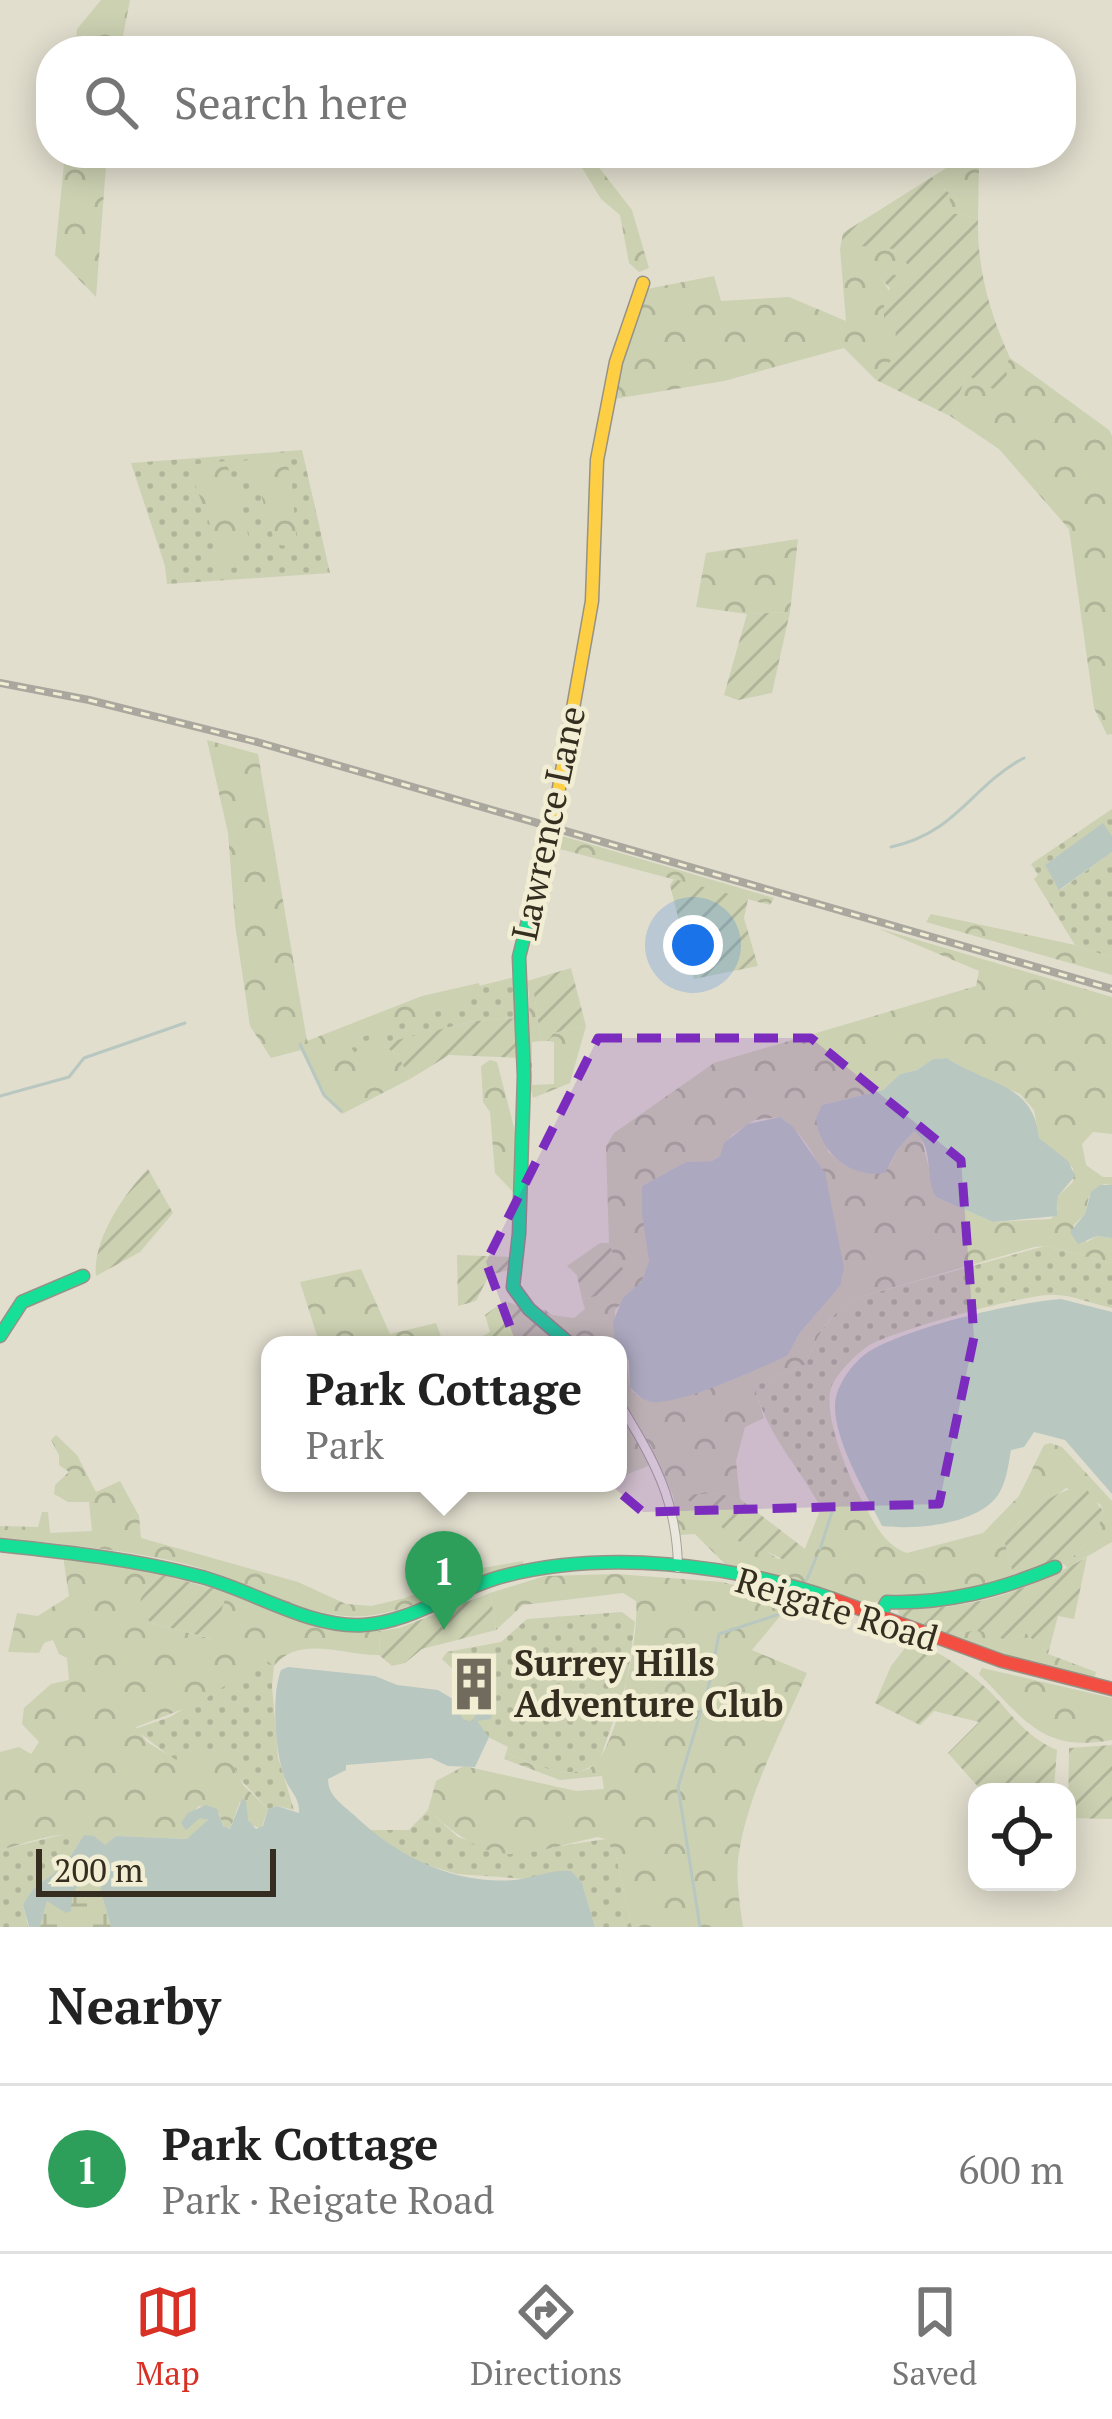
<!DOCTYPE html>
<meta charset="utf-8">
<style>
:root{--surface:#fff;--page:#f2f2f2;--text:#222;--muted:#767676;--line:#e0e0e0;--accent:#d93025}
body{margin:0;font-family:"PT Serif",serif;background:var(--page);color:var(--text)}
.controls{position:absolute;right:36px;bottom:36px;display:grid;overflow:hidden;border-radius:24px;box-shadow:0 6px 30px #0003}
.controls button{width:108px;height:108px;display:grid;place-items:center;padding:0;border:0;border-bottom:3px solid var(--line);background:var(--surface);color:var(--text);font:60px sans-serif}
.scale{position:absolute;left:36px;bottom:30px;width:240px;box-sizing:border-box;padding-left:12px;border:6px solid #342d20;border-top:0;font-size:33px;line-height:42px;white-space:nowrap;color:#342d20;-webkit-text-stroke:9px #f1eed4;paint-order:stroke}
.you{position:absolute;left:693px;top:945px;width:42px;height:42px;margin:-30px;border:9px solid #fff;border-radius:50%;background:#1a73e8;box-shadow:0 0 0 18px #1a73e833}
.badge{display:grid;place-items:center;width:78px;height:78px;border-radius:50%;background:var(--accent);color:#fff;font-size:39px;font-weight:700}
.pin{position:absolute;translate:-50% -99px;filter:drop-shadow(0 3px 6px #0008)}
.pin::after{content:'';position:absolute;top:63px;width:42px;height:36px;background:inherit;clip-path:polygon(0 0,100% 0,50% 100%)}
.popup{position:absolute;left:261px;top:1336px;width:366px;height:156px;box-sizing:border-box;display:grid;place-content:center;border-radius:24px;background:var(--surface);filter:drop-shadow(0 3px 9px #0005);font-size:39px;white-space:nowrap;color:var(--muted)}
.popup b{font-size:45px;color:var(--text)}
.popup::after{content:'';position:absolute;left:50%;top:100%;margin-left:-24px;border:24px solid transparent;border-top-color:var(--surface)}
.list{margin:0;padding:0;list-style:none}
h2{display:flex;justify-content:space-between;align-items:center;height:156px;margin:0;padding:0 48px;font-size:51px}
h2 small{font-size:39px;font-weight:400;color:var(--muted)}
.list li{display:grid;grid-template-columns:78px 1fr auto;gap:36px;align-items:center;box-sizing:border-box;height:168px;padding:0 48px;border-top:3px solid var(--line)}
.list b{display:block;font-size:45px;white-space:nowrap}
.list p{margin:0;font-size:39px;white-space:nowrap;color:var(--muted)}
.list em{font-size:39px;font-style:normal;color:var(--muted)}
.icon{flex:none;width:66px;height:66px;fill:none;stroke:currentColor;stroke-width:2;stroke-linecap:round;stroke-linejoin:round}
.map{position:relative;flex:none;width:1112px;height:1927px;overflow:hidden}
.search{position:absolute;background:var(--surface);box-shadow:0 6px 30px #0003;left:36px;right:36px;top:36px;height:132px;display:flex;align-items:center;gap:30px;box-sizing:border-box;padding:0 42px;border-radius:48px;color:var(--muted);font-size:45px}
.sheet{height:324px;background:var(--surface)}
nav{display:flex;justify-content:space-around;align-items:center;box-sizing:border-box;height:168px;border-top:3px solid var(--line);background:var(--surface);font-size:33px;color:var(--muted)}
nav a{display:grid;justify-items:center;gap:6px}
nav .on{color:var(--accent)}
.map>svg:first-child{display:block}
</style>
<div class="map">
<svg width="1112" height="1927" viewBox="0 0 1112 1927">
<defs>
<pattern id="grass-dots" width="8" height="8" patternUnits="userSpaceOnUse" patternTransform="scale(3)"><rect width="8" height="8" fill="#ccd1b2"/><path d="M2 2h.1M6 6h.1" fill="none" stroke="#b0b499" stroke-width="1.8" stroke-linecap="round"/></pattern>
<pattern id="forest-crowns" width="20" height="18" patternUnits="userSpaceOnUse" patternTransform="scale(3)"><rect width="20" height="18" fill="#ccd1b2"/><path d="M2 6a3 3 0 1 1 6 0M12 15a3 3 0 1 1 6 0" fill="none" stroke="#b0b499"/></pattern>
<pattern id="wetland-marsh" width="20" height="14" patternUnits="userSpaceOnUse" patternTransform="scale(3)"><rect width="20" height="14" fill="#ccd1b2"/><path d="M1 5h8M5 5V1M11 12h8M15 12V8" fill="none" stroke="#b0b499"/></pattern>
<pattern id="garden-furrows" width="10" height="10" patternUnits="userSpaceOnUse" patternTransform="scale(3)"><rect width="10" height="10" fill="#ccd1b2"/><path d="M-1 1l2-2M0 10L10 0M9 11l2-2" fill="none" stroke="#b0b499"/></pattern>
</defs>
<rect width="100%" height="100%" fill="#e1dece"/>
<g fill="url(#grass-dots)">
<polygon points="302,450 330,573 167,584 165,566 131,463"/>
<polygon points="1112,809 1112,836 1103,824 1045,865 1060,890 1112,852 1112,958 1075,945 1034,879 1038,875 1031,864"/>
<polygon points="515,977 519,1018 473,1021 354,1053 347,1042 480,995 479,986"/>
<path d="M 1045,1246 L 1112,1263 L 1112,1308 C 1091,1304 1069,1293 1048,1295 C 1015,1297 896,1330 868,1346 C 856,1354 836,1374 831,1388 C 823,1413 847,1473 859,1495 L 821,1508 C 796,1461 770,1441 754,1386 L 806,1364 C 819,1333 828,1313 860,1297 Z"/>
<path d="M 622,1612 L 635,1622 L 627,1681 L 600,1759 C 574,1787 535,1764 506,1753 L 508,1747 L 460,1723 L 454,1710 L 461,1677 L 442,1659 L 447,1652 L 501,1642 L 527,1619 Z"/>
<polygon points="265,1659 274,1666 272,1686 278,1757 294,1810 277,1806 268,1809 239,1778 193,1749 179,1761 173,1759 135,1729 170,1717"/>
<polygon points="428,1810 458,1837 509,1854 606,1839 616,1856 632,1927 595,1927 582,1883 457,1874 413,1861 370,1830 409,1830"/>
<path d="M 69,1833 L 84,1835 C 76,1847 70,1859 59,1869 C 42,1884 35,1882 23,1905 L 28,1927 L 0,1927 L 0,1850 Z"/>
</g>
<g fill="url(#forest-crowns)" fill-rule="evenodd">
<polygon points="101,0 130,0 120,51 75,51 77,29"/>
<polygon points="65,153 107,153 96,297 55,255"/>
<polygon points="573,153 593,153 594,161 632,210 649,268 639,272 629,263 620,215 601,199"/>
<polygon points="965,156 979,161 978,218 950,213 949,193 932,177"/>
<path d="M 856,243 L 893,249 L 909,266 L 904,279 L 879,270 L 879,277 C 895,292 903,333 895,355 C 892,363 881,373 876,380 L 844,348 L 724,381 L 614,399 L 628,338 L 647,289 L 714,276 L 721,301 L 789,297 L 846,321 L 840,249 L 841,244 Z"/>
<polygon points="1010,358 1109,430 1112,436 1112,734 1107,735 1094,708 1069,529 999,449 950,416 967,375 1005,365"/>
<polygon points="285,455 292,482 297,548 275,544 257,480 242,472 235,462"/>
<polygon points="226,461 250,541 237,567 213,571 215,538 188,465"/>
<polygon points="798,539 790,612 747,614 696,607 706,553"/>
<polygon points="207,740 258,754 307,1041 422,996 479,983 481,995 348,1042 354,1052 381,1044 398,1055 410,1079 342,1114 324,1097 301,1050 271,1058 250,1026 235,924 228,833"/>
<polygon points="555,834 774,898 770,905 556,848"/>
<polygon points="931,914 1075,945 1112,958 1112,975 926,922"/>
<path d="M 877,928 L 1112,997 L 1112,1134 L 1093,1132 L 1082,1144 L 1086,1165 L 1103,1177 L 1112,1177 L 1112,1185 L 1104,1184 L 1089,1196 L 1085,1214 L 1073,1226 L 1087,1242 L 1097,1236 L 1112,1238 L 1112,1263 L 1045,1246 L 1034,1247 L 860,1297 C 828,1313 819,1332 806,1364 L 754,1386 L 764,1418 L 745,1427 L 736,1461 L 740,1499 L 716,1493 L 684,1496 L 778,1559 L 804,1551 L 821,1508 L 859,1495 C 871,1516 882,1545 907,1553 L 983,1533 L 1019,1496 L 1044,1445 L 1050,1443 L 1062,1447 L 1112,1501 L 1112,1542 L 1067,1568 L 1065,1565 L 1086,1543 L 1095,1540 L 1103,1511 L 1100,1504 L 1066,1488 L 1019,1522 L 1004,1540 L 1014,1577 L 961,1593 L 865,1603 L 726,1565 L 695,1534 L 680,1535 L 673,1496 L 658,1462 L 618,1478 L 618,1345 L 557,1345 L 540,1314 L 544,1309 L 552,1315 L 574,1318 L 585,1309 L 582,1299 L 602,1295 L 616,1262 L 609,1243 L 606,1146 L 614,1133 L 714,1063 L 976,986 L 979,971 ZM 947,1058 L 971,1073 L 1020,1094 L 1034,1110 L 1039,1138 L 1073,1168 L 1073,1182 L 1058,1196 L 1058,1210 L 1051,1219 L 993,1222 L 936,1197 L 921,1136 L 914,1131 L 897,1150 L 890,1165 L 846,1166 L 828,1152 L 822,1105 L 883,1090 L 900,1074 L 917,1070 L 933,1059 ZM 780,1117 C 835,1158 833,1224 840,1286 L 799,1334 L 788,1355 C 761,1368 656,1419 634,1393 C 623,1379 634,1362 615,1340 L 615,1310 L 642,1281 L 649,1260 L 642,1186 L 686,1162 L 712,1161 L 720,1156 L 732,1135 L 755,1120 Z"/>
<polygon points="534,992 541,1041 532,1042 532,1085 554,1084 554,1042 548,1041 553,1033 586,1026 570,1083 533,1098 530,1085 529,995"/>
<polygon points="490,1060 497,1062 517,1139 513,1192 495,1173 490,1112 483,1102 481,1066"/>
<polygon points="361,1269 390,1334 436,1323 444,1345 320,1345 300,1282"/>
<path d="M 56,1435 L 77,1455 L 96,1492 L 120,1481 L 139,1516 L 141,1538 L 298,1582 L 346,1604 L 371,1606 L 405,1598 L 482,1568 L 523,1561 L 524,1567 C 472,1577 413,1612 366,1616 C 309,1621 253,1583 200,1568 C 134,1549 67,1546 0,1537 L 0,1526 L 38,1527 L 42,1512 L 48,1512 L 50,1533 L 92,1531 L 89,1502 L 68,1502 L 54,1494 L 55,1485 L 69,1472 L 59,1465 L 59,1455 L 51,1440 Z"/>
<path d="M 63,1556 L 158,1574 L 141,1598 L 152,1623 L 212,1639 L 227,1592 L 316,1627 L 380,1631 L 379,1655 C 345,1656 299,1634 274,1666 L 265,1659 L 199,1703 L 136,1727 L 147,1742 L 178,1761 L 193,1749 L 225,1751 L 244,1786 L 268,1809 L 261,1829 L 250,1824 L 240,1801 L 230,1829 L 223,1826 L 219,1813 L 199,1806 L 181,1823 L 203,1817 L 209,1822 L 187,1839 L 116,1836 L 105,1846 C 79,1821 31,1842 0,1850 L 0,1752 L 19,1747 L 31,1754 L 39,1742 L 22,1724 L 24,1708 L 51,1684 L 69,1680 L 67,1658 L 59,1654 L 53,1640 L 44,1643 L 39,1653 L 8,1652 L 17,1613 L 38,1616 L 69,1596 Z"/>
<path d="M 616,1574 L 722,1582 L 787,1599 L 786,1609 L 752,1650 L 807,1673 C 782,1732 746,1795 738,1860 C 736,1883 740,1905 743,1927 L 632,1927 L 616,1856 L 606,1839 L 597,1837 C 515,1856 495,1871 428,1810 L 436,1781 L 464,1766 L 576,1791 L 604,1789 L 602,1776 L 560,1780 L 504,1759 L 506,1753 C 532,1763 560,1779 588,1769 C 617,1758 640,1631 636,1601 L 623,1593 L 523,1605 L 496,1630 L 490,1593 L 545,1576 Z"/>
<polygon points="973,1629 993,1633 1008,1642 1026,1633 1048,1654 1096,1672 1094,1680 1028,1664 956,1640 958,1634"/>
<path d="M 982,1668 L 1112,1698 L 1112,1740 C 1042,1753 1024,1719 979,1674 Z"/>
</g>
<polygon fill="url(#wetland-marsh)" points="101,1864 101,1892 111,1927 40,1927 47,1901 56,1903 72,1896 86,1870"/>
<g fill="url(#garden-furrows)">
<path d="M 932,177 L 949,193 L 951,213 L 978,218 C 977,269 989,311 1010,358 L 1005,365 L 1007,376 L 997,391 L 967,375 L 950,416 L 876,380 L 895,355 L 896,324 L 884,323 L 884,299 L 890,288 L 879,277 L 879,269 L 903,278 L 909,266 L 893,249 L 841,244 L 843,233 Z"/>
<polygon points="790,612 772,693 738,700 724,695 747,614"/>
<polygon points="674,879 748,899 744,918 758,966 694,979 682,941 695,937 692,923 680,925 670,885"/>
<polygon points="571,968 586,1026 553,1033 548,1041 541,1041 534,993 529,995 527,981"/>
<polygon points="519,1018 519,1058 449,1055 410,1079 398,1055 381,1044 474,1021"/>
<path d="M 148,1169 L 173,1213 L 140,1252 L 96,1276 C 92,1240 124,1194 148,1169 Z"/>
<polygon points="600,1243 609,1243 616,1262 628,1273 602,1295 582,1299 577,1275 567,1266"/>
<polygon points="457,1255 510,1257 509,1270 489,1275 476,1301 458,1306"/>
<path d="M 504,1301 C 526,1306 545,1327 557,1345 L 466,1345 L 490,1332 L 485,1315 Z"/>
<path d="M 1084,1486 L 1103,1511 L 1095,1541 L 1086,1543 L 1065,1565 L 1055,1560 L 1014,1577 L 1004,1540 C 1023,1515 1053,1490 1084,1486 Z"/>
<polygon points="716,1493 740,1499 805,1549 808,1557 798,1566 763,1550 751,1551 682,1495"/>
<path d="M 1087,1557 L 1074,1619 L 1058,1616 L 1048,1654 L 1026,1633 L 1008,1642 C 990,1631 978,1628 958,1634 L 956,1640 L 899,1615 L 898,1610 L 903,1608 C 970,1611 1029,1590 1087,1557 Z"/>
<polygon points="158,1574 227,1592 213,1639 152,1623 139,1613 141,1598"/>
<polygon points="490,1593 496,1630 422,1649 405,1663 392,1666 379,1655 380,1631 399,1628"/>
<path d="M 912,1639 C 944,1655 975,1674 999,1701 C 1017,1722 1031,1739 1057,1750 L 1054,1788 L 1046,1792 L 981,1790 L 948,1753 L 979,1722 L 934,1711 L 920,1725 L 875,1703 L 891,1666 Z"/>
<polygon points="1112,1745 1112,1819 1068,1818 1069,1748"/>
</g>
<g fill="#b8c7c0">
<polygon points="1103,823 1112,836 1112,852 1059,890 1045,865"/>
<path d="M 947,1058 C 988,1086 1033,1082 1039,1138 L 1068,1161 L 1075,1176 L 1058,1196 L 1057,1216 L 993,1222 L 936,1197 C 924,1177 935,1147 914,1131 L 897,1150 L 885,1173 C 850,1178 821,1154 816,1119 L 822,1105 L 883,1090 L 900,1074 L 917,1070 L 933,1059 Z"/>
<path d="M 780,1117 L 793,1127 L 825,1173 L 844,1268 L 840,1286 L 799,1334 L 788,1355 C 762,1368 680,1405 653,1402 C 643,1401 637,1395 630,1387 L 629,1361 L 615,1341 L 613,1322 L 623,1298 L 642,1281 L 649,1260 L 642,1214 L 642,1186 L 686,1162 L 712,1161 L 720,1156 L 724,1143 L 748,1124 Z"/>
<polygon points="1100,1185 1112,1185 1112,1238 1097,1236 1078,1244 1070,1232 1085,1214 1091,1192"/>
<path d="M 1061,1299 L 1112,1312 L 1112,1494 L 1065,1440 L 1034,1432 L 1024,1447 L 1011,1450 C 1008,1466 1007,1481 998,1495 C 977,1525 915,1530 882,1526 C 866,1493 835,1443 835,1406 C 835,1385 856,1357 875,1348 C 923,1324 1008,1304 1061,1299 Z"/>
<path d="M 288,1667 L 375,1676 L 397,1685 L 438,1690 L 456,1701 C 461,1711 458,1721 472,1721 L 480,1708 L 492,1709 L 491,1719 L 477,1721 L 489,1737 L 475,1767 L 448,1766 L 431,1758 L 346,1765 L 346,1770 L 328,1779 C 328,1796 342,1804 354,1815 C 397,1856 453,1885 515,1880 C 534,1878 551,1869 571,1871 L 582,1883 L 595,1927 L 111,1927 L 101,1892 L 100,1865 L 86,1870 L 72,1896 L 71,1911 L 66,1913 L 47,1901 L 40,1927 L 29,1927 L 23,1905 C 35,1882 42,1884 59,1869 C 70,1859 76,1847 84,1835 L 94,1836 L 105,1845 L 116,1836 L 187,1839 L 208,1820 L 200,1818 L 186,1830 L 181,1823 L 188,1813 L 206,1805 L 217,1809 L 223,1826 L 230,1829 L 242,1799 L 246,1801 L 248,1820 L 256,1829 L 263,1826 L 268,1809 L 277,1806 L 299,1813 C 300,1798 290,1791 285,1779 C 275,1753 271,1696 281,1670 Z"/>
</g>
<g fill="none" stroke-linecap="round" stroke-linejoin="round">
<g stroke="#b8c7c0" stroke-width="3">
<path d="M 891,847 C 957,833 971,786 1024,758"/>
<polyline points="300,1044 324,1095 341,1111"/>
<polyline points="0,1096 69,1077 84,1058 185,1023"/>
<polyline points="820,1549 833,1509"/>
<polyline points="805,1584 816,1558"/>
<polyline points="700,1927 678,1787 710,1681 719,1634 792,1610 797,1601"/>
</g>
<defs>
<path id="street" d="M 618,1401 C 653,1459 677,1498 678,1568"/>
<g id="fast">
<polyline points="550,832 519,957 524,1076 519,1234 513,1287 529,1309 571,1345"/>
<polyline points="0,1336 22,1302 83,1276"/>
<path d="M 0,1545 C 66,1552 133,1559 198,1576 C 251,1589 307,1628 363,1625 C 412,1622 454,1590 500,1577 C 605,1549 731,1564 833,1599"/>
<path d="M 879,1616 L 887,1602 C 947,1604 1000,1590 1055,1567"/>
</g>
<polyline id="slow" points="554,816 592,601 597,460 616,362 643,283"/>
<polyline id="jam" points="833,1599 1002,1661 1112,1689"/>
</defs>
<use href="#street" stroke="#a6a397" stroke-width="10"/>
<use href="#fast" stroke="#969286" stroke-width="15"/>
<use href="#slow" stroke="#969286" stroke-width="15"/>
<use href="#jam" stroke="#969286" stroke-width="15"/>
<use href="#street" stroke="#eae8de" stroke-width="8"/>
<use href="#fast" stroke="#16e098" stroke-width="12"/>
<use href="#slow" stroke="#ffcf43" stroke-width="12"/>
<use href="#jam" stroke="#f24e42" stroke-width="12"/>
<defs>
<polyline id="rail" points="0,683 89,700 257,742 1112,989"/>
</defs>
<use href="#rail" stroke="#aaa89e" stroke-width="8"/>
<use href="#rail" stroke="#f1eed4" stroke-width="3" stroke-dasharray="9" stroke-linecap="butt"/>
<defs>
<polyline id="slow-bridge" points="550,832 554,816"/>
</defs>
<use href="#slow-bridge" stroke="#969286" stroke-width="15" stroke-linecap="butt"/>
<use href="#slow-bridge" stroke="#ffcf43" stroke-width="12"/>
</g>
<path fill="#7b2cbf" fill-opacity="0.2" stroke="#7b2cbf" stroke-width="9" stroke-dasharray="24 15" stroke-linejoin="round" d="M 598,1038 L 811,1038 L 961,1160 L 974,1337 L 939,1504 L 643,1512 L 550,1434 L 486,1262 Z"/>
<defs>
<symbol id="building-bare" viewBox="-9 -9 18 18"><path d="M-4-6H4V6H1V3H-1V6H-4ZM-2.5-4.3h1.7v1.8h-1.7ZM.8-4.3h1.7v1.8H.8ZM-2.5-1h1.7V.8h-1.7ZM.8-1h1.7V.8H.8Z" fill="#716b5d" stroke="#f1eed4" stroke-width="2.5" paint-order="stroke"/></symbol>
</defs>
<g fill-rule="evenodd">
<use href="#building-bare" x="436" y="1646" width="76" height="76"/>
</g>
<g text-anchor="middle" stroke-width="9" stroke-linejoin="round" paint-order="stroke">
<g font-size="36" fill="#342d20" stroke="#f1eed4">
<text transform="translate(548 823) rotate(-78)" y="13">Lawrence Lane</text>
<text transform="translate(837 1609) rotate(17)" y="13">Reigate Road</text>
</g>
<g font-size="36" font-weight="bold" fill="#342d20" stroke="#f1eed4" text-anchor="start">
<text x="514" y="1676">Surrey Hills<tspan x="514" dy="41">Adventure Club</tspan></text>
</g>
</g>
</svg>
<div class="controls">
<button><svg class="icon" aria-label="locate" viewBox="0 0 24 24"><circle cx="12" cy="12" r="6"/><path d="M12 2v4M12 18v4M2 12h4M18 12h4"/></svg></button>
</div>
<div class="scale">200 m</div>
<div class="you"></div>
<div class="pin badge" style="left:444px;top:1630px;background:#2e9e5b">1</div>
<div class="popup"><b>Park Cottage</b>Park</div>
<div class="search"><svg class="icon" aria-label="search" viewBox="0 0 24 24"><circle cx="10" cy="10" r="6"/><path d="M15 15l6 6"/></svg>Search here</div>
</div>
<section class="sheet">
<h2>Nearby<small></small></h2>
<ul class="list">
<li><span class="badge" style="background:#2e9e5b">1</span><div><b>Park Cottage</b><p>Park · Reigate Road</p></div><em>600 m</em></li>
</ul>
</section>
<nav>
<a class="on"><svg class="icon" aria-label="map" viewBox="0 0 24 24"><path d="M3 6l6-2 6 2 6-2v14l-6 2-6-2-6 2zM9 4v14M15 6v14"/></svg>Map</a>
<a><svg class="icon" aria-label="directions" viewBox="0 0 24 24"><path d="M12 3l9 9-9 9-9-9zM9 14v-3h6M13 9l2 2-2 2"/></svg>Directions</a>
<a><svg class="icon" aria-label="saved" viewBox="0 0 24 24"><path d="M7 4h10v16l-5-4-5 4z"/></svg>Saved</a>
</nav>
